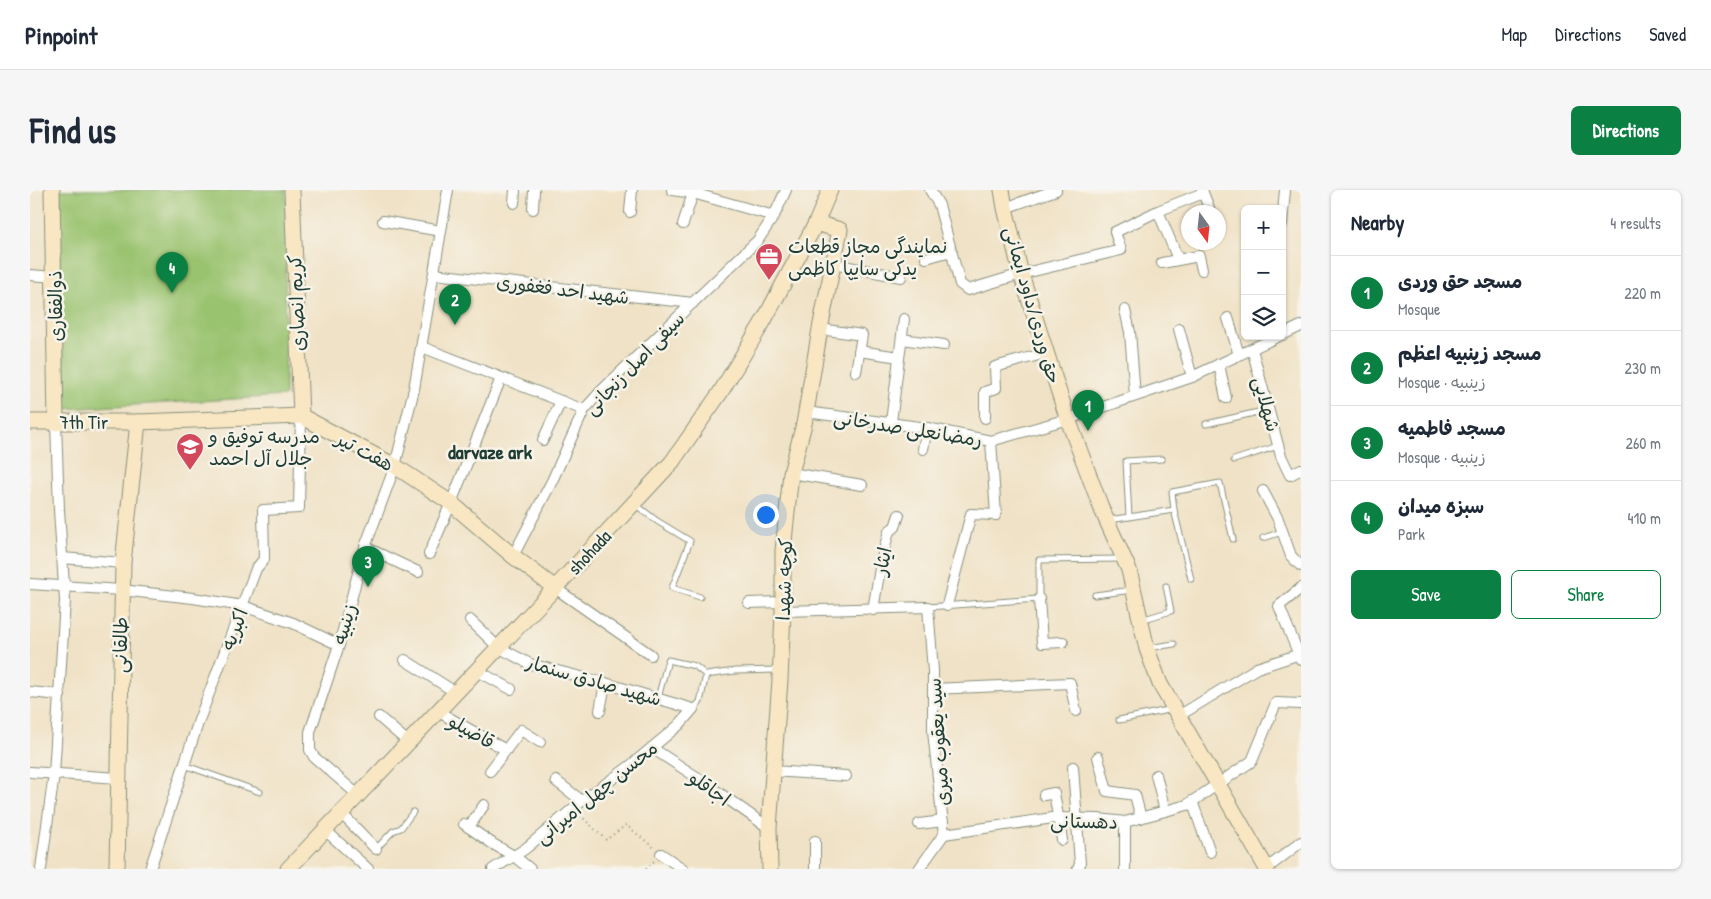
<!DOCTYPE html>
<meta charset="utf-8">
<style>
:root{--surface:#fff;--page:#f6f6f7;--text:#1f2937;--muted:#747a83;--line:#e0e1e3;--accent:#0b8043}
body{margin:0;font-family:"Patrick Hand","Playpen Sans Arabic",sans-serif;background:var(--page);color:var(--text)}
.controls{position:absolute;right:15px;top:15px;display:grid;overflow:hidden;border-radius:8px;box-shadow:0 1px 4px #0004}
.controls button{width:45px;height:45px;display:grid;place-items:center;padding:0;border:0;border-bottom:1px solid var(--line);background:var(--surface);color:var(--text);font:25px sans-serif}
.compass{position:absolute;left:1151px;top:15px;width:45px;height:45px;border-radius:50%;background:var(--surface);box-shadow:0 1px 4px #0004;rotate:165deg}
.you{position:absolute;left:735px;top:324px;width:18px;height:18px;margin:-12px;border:4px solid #fff;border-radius:50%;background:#1a73e8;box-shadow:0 0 0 8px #1a73e833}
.badge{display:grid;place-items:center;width:32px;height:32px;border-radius:50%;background:var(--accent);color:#fff;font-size:16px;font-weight:700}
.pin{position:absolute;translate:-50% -41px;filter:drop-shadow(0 1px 2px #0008)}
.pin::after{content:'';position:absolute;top:26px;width:18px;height:15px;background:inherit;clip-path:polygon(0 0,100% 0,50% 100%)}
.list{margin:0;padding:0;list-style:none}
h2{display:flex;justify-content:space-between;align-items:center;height:65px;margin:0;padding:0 20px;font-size:21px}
h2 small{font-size:16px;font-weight:400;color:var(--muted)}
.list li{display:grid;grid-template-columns:32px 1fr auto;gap:15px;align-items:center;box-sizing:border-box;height:75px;padding:0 20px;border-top:1px solid var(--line)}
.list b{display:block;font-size:19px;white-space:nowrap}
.list p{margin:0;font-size:16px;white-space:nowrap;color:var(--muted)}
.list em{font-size:16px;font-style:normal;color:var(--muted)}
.actions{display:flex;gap:10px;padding:15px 20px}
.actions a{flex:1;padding:11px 0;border:1px solid var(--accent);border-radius:8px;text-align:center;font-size:18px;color:var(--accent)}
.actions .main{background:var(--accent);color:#fff}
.icon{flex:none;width:28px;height:28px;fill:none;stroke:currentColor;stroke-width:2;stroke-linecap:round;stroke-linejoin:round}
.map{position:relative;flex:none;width:1271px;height:679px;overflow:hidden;border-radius:8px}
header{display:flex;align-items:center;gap:30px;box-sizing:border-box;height:70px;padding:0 25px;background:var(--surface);border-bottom:1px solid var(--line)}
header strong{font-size:24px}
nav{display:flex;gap:28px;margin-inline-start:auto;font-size:18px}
.intro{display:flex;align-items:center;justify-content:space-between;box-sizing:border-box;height:120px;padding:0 30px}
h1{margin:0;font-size:35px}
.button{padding:12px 22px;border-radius:8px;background:var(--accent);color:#fff;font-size:18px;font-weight:700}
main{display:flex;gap:30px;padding:0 30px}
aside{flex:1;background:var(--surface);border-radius:8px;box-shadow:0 1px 4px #0004}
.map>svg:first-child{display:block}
</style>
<header>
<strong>Pinpoint</strong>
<nav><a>Map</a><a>Directions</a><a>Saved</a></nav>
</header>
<div class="intro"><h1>Find us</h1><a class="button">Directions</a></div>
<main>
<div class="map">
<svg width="1271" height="679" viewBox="0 0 1271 679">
<rect width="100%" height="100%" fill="#f7f3e8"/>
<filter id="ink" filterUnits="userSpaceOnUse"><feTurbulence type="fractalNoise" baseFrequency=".02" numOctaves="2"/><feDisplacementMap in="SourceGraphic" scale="10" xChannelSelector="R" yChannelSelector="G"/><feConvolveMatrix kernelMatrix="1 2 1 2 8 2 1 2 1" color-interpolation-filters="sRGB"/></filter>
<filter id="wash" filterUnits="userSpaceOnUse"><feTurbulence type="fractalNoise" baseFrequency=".0096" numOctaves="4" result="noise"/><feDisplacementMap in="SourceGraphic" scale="20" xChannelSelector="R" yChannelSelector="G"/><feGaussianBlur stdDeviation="1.12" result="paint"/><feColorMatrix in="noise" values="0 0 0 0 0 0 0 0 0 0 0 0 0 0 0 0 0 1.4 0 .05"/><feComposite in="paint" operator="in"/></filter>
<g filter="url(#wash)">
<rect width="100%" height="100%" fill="#f0e2c6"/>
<polygon fill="#9ac36f" stroke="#5c8052" points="24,0 256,0 255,206 36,219"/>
</g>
<g filter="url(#ink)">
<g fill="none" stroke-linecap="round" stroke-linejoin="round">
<defs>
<g id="lane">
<polyline points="1176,234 1237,220"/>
<polyline points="1204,270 1248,256"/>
<polyline points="606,315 627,331 660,351 642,398 670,407"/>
<polyline points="1099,327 1096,271 1132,269"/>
<polyline points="1079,330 1144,320"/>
<polyline points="1233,348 1252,342"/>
<polyline points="1161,389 1144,320 1142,302 1190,293 1203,349"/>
<polyline points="1065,405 1102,400"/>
<polyline points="898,417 1009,409 1009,370 1091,369"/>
<polyline points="1111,430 1141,421 1136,396"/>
<polyline points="1118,458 1144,454"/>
<polyline points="628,508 638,470 665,476 676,485"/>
<polyline points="663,519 670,512 676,485 705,481 748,480"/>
<polyline points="1089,530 1143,519"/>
<polyline points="154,575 230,602"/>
<polyline points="346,659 363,641 371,638 383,622"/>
</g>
<g id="street">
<polyline points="642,0 663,3 744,26"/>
<polyline points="900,0 909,15 930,94 938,100 991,84 1091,60 1085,42 1128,21 1173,3"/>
<polyline points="1172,0 1179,18"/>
<polyline points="484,13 485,0"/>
<polyline points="975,18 1026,0"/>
<polyline points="503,19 504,0"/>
<polyline points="1128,21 1148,69"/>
<polyline points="600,22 602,0"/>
<polyline points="353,31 411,41"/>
<polyline points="653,34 663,3"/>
<polyline points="1252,34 1255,0"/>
<polyline points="896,68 921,61"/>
<polyline points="1132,73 1169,66 1172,80"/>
<polyline points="803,74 871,87"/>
<polyline points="404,84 663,113"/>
<polyline points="0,85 25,87"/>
<polyline points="1095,120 1100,142 1105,206"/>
<polyline points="1198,128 1209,165"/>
<polyline points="790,139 832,145 826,182"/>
<polyline points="1149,139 1162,187"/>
<polyline points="1252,145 1271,136"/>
<polyline points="872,149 914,155"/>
<polyline points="392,157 554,220"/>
<polyline points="1222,159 1251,266 1260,285 1271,279"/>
<polyline points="829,161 869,167"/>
<polyline points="1189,174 1196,208"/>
<polyline points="776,222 897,238 961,251 1038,229 1162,187 1249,146"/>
<polyline points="955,228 955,202 966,198 965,177 1016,163"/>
<polyline points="861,232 874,129"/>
<polyline points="513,250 531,211"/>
<polyline points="893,259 897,238"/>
<polyline points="761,283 832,295"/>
<polyline points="1233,301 1248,329 1261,366 1271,376"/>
<polyline points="335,357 388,382"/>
<polyline points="399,364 421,313 471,188"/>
<polyline points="483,366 522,291 554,220 572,200 728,50 744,26 756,0"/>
<polyline points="32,368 93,373"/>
<polyline points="0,394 91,400 163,408 213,416 263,433 309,455"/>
<polyline points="525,398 621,465"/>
<polyline points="1009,409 1012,453 1033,452"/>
<polyline points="719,413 752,412"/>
<polyline points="917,415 941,324 966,325 961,251"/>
<polyline points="843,420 851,372 859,341 865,337 869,325"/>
<polyline points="753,421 898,417 903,481 903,541 914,644 889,679"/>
<polyline points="440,430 468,457 500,474 575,493 663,519 649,535 600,576 552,611 495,659 463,679"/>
<polyline points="375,470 425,502"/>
<polyline points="1271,470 1249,416 1271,398"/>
<polyline points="446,480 481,499"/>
<polyline points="903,499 1040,493 1046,521"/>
<polyline points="0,502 30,505"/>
<polyline points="407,521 476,560"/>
<polyline points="570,521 575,493"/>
<polyline points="349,527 378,552"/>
<polyline points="1147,527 1227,478 1270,464"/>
<polyline points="622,558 665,586 739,638"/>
<polyline points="1068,567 1077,601 1105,605 1111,628"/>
<polyline points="1043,577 1050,674 1048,679"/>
<polyline points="460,581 491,540 510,552"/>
<polyline points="743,581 816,586"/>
<polyline points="0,582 88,588"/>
<polyline points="1126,585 1135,621"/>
<polyline points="526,591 552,611"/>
<polyline points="328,605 284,567 280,560 280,542 309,455 335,357 365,276 384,199 418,0"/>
<polyline points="1014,605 1024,603 1032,650"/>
<polyline points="1162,611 1180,662"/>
<polyline points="311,623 346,659"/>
<polyline points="1095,632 1095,679"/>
<polyline points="434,634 463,654 484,666 500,679"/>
<polyline points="889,634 913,631"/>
<polyline points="439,637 454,615"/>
<polyline points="295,640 338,679"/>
<polyline points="914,644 1023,628 1068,629 1095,632 1157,615 1222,571 1246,513 1271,514"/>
<polyline points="785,651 785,679"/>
<polyline points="631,664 653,679"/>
<polyline points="11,679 24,584 35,411 29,320 26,233"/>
<polyline points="120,679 169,530 226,379 234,369 233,320 269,318 271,226"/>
<polyline points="1236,679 1271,652"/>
</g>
<g id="secondary">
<polyline points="22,0 26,233"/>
<polyline points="262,0 271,226"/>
<polyline points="972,0 975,18 991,84 1036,224 1072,320 1099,380 1117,459 1130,494 1237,679"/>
<polyline points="0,232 108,232 271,226 365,276 421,313 483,366 525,398"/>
<polyline points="87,679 93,373 108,232"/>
<polyline points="258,679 525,398 642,272 690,203 733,132 786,33 800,0"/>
<polyline points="740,679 739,638 750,490 753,421 753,361 761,283 774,234 790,139 810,40 786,33"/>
</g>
</defs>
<use href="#lane" stroke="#88907d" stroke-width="7"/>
<use href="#street" stroke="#88907d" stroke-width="12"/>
<use href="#secondary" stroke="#88907d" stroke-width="17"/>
<g stroke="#88907d" stroke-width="2" stroke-dasharray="1 4" stroke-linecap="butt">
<polyline points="550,625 576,650 596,635 623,657"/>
<polyline points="616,679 625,670"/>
</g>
<use href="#lane" stroke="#fff" stroke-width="5"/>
<use href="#street" stroke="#fff" stroke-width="10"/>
<use href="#secondary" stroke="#f9e7c3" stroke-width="15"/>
</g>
</g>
<defs>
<symbol id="office-pin" viewBox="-11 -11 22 30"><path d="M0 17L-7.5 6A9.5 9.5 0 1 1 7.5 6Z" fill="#d1495b" stroke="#f7f3e8"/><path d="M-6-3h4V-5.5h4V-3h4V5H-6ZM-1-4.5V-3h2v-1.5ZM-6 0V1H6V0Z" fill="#fff"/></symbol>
<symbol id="school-pin" viewBox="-11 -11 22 30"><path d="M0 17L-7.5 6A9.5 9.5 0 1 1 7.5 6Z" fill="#d1495b" stroke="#f7f3e8"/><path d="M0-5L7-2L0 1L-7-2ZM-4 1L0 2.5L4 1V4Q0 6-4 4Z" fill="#fff"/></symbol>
</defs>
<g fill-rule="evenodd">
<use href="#office-pin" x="723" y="51" width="32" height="43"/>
<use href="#school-pin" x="144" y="241" width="32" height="43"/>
</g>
<g text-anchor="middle" stroke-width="5" stroke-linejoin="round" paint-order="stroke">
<g font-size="19" fill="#1f3d34" stroke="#f7f3e8" text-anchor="start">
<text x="758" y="63">نمایندگی مجاز قطعات<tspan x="758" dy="22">یدکی سایپا کاظمی</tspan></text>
<text x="179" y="253">مدرسه توفیق و<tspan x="179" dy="22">جلال آل احمد</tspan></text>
</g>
<g font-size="19" fill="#1f3d34" stroke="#f7f3e8">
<text transform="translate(533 99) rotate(7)" y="7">شهید احد فغفوری</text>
<text transform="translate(266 113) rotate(-92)" y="7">کریم انصاری</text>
<text transform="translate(1003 115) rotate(74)" y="7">حق وردی/داود ایمانی</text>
<text transform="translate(25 116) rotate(-91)" y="7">ذوالفقاری</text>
<text transform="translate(604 173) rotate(-46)" y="7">سیفی اصل زنجانی</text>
<text transform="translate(1237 214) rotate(75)" y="7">شهلایی</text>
<text x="54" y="239">7th Tir</text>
<text transform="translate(878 238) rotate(9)" y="7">رمضانعلی صدرخانی</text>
<text transform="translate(335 261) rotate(28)" y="7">هفت تیر</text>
<text transform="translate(559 362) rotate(-47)" y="7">shohada</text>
<text transform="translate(852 371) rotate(-78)" y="7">ایثار</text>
<text transform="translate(754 389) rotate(-88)" y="7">کوچه شهدا</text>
<text transform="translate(314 434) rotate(-74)" y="7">زینبیه</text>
<text transform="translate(204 439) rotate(-69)" y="7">اکبریه</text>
<text transform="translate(90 455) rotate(-89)" y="7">طالقانی</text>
<text transform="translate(564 490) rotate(16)" y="7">شهید صادق سنمار</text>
<text transform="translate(442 541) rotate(30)" y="7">قاضیلو</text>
<text transform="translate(908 552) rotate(-94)" y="7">سید یعقوب میری</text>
<text transform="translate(680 598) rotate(36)" y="7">اجاقلو</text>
<text transform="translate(566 602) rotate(-39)" y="7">محسن چهل امیرانی</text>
<text transform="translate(1054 631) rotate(1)" y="7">دهستانی</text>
</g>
<g font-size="20" font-weight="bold" fill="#1f3d34" stroke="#f7f3e8">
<text x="460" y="269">darvaze ark</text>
</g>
</g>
</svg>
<div class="controls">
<button>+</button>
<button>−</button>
<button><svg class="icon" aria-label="layers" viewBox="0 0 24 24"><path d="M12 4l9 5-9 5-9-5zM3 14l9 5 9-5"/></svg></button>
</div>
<svg class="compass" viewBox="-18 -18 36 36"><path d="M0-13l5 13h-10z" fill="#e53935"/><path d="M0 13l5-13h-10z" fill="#747a83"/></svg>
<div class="you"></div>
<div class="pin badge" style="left:1058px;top:241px">1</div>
<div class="pin badge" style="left:425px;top:135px">2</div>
<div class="pin badge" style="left:338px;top:397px">3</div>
<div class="pin badge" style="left:142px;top:103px">4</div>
</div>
<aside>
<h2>Nearby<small>4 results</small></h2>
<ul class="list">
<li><span class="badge">1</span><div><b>مسجد حق وردی</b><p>Mosque</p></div><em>220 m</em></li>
<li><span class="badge">2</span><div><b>مسجد زینبیه اعظم</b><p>Mosque · زینبیه</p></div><em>230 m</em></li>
<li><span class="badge">3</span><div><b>مسجد فاطمیه</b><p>Mosque · زینبیه</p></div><em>260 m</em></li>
<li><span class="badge">4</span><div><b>سبزه میدان</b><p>Park</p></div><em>410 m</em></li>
</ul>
<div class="actions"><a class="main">Save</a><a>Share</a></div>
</aside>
</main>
